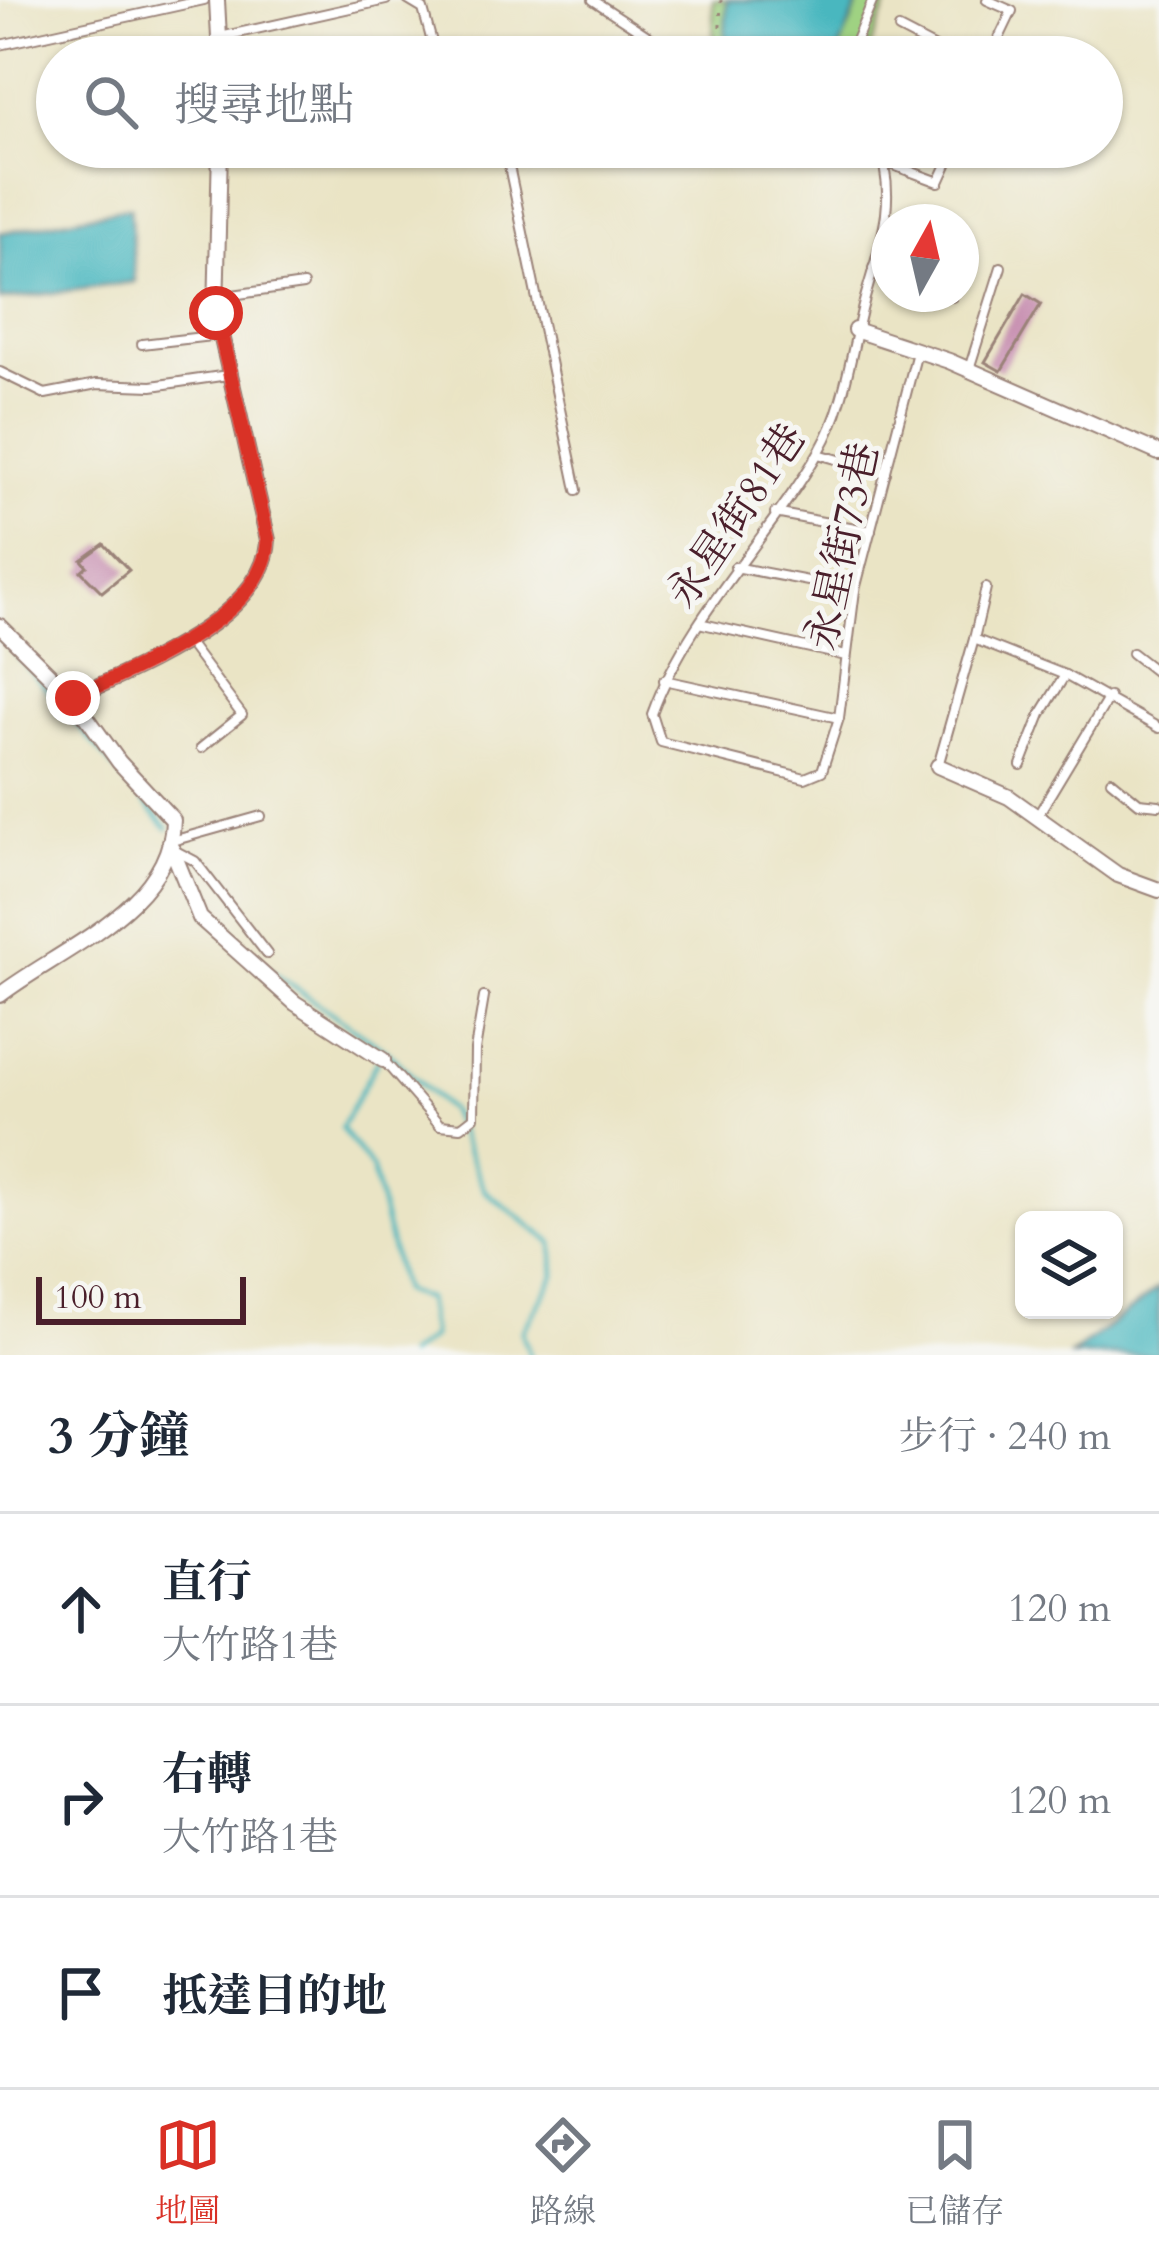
<!DOCTYPE html>
<html lang="zh-TW">
<meta charset="utf-8">
<style>
:root{--surface:#fff;--page:#f2f2f3;--text:#1f2937;--muted:#747a83;--line:#e0e1e3;--accent:#d93025}
body{margin:0;font-family:Cardo,"Noto Serif TC",serif;background:var(--page);color:var(--text)}
.controls{position:absolute;right:36px;bottom:36px;display:grid;overflow:hidden;border-radius:18px;box-shadow:0 3px 9px #0004}
.controls button{width:108px;height:108px;display:grid;place-items:center;padding:0;border:0;border-bottom:3px solid var(--line);background:var(--surface);color:var(--text);font:60px sans-serif}
.compass{position:absolute;left:871px;top:204px;width:108px;height:108px;border-radius:50%;background:var(--surface);box-shadow:0 3px 9px #0004;rotate:8deg}
.scale{position:absolute;left:36px;bottom:30px;width:210px;box-sizing:border-box;padding-left:12px;border:6px solid #4a1f2b;border-top:0;font-size:33px;line-height:42px;white-space:nowrap;color:#4a1f2b;-webkit-text-stroke:9px #f6f6f2;paint-order:stroke}
.stop{position:absolute;width:36px;height:36px;margin:-27px;border:9px solid #d93025;border-radius:50%;background:#fff}
.stop.end{background:#d93025;border-color:#fff;box-shadow:0 3px 12px #0008}
.list{margin:0;padding:0;list-style:none}
h2{display:flex;justify-content:space-between;align-items:center;height:156px;margin:0;padding:0 48px;font-size:51px}
h2 small{font-size:39px;font-weight:400;color:var(--muted)}
.list li{display:grid;grid-template-columns:78px 1fr auto;gap:36px;align-items:center;box-sizing:border-box;height:192px;padding:0 48px;border-top:3px solid var(--line)}
.list b{display:block;font-size:45px;white-space:nowrap}
.list p{margin:0;font-size:39px;white-space:nowrap;color:var(--muted)}
.list em{font-size:39px;font-style:normal;color:var(--muted)}
.icon{flex:none;width:66px;height:66px;fill:none;stroke:currentColor;stroke-width:2;stroke-linecap:round;stroke-linejoin:round}
.map{position:relative;flex:none;width:1159px;height:1355px;overflow:hidden}
.search{position:absolute;background:var(--surface);box-shadow:0 3px 9px #0004;left:36px;right:36px;top:36px;height:132px;display:flex;align-items:center;gap:30px;box-sizing:border-box;padding:0 42px;border-radius:66px;color:var(--muted);font-size:45px}
.sheet{height:732px;background:var(--surface)}
nav{display:flex;justify-content:space-around;align-items:center;box-sizing:border-box;height:168px;border-top:3px solid var(--line);background:var(--surface);font-size:33px;color:var(--muted)}
nav a{display:grid;justify-items:center;gap:6px}
nav .on{color:var(--accent)}
.map>svg:first-child{display:block}
</style>
<div class="map">
<svg width="1159" height="1355" viewBox="0 0 1159 1355">
<rect width="100%" height="100%" fill="#f6f6f2"/>
<filter id="ink" filterUnits="userSpaceOnUse"><feTurbulence type="fractalNoise" baseFrequency=".00833" numOctaves="2"/><feDisplacementMap in="SourceGraphic" scale="24" xChannelSelector="R" yChannelSelector="G"/><feConvolveMatrix kernelMatrix="1 2 1 2 8 2 1 2 1" color-interpolation-filters="sRGB"/></filter>
<filter id="wash" filterUnits="userSpaceOnUse"><feTurbulence type="fractalNoise" baseFrequency=".004" numOctaves="4" result="noise"/><feDisplacementMap in="SourceGraphic" scale="48" xChannelSelector="R" yChannelSelector="G"/><feGaussianBlur stdDeviation="2.7" result="paint"/><feColorMatrix in="noise" values="0 0 0 0 0 0 0 0 0 0 0 0 0 0 0 0 0 1.4 0 .05"/><feComposite in="paint" operator="in"/></filter>
<g filter="url(#wash)">
<rect width="100%" height="100%" fill="#eae4c5"/>
<polygon fill="#9fd282" stroke="#747856" stroke-width="3" points="713,0 889,0 866,57 714,57"/>
<g fill="#48b7bf" stroke="#496b75" stroke-width="3">
<polygon points="727,0 860,0 836,57 731,57 725,36"/>
<polygon points="130,207 135,282 0,300 0,233"/>
<polygon points="1159,1288 1159,1355 1071,1355"/>
</g>
<g fill="none" stroke-linecap="round" stroke-linejoin="round">
<g stroke="#48b7bf" stroke-width="4.5">
<polyline points="0,635 167,828"/>
<polyline points="266,968 384,1049 450,1111 485,1191 553,1243 555,1275 522,1332 530,1355"/>
<polyline points="377,1061 341,1128 372,1169 402,1291 426,1299 432,1337 407,1355"/>
</g>
</g>
<g id="blocks">
<g fill="#c993b3">
<polygon points="1025,294 1041,304 1001,371 985,362"/>
<polygon points="104,544 129,570 102,592 81,571 87,566 82,560"/>
</g>
</g>
</g>
<g filter="url(#ink)">
<use href="#blocks" fill-opacity="0" stroke="#9a8278" stroke-width="3"/>
<g fill="none" stroke-linecap="round" stroke-linejoin="round">
<defs>
<g id="service">
<polyline points="408,0 423,9 436,57"/>
<polyline points="593,0 680,57"/>
<polyline points="987,0 1012,11 990,57"/>
<polyline points="899,29 953,57"/>
<polyline points="220,37 386,0"/>
<polyline points="0,45 204,0"/>
<polyline points="849,57 873,0"/>
<polyline points="505,147 577,490"/>
<path d="M 878,147 C 898,196 881,242 867,291 C 852,342 847,404 820,450 C 767,541 688,615 652,714 L 661,742 L 805,778 L 822,771 L 839,718 L 855,590 L 917,352"/>
<polyline points="885,162 939,182 955,147"/>
<polyline points="873,268 889,274"/>
<polyline points="943,294 952,297"/>
<polyline points="218,297 303,285"/>
<polyline points="142,344 220,335"/>
<polyline points="969,369 1001,267"/>
<polyline points="0,372 45,394 97,384 152,386 228,375"/>
<polyline points="818,454 886,473"/>
<polyline points="775,513 871,531"/>
<polyline points="735,567 855,590"/>
<polyline points="703,624 846,656"/>
<polyline points="974,639 986,588"/>
<polyline points="186,640 242,715 201,748"/>
<polyline points="1132,653 1159,674"/>
<polyline points="664,680 839,718"/>
<polyline points="1021,765 1041,714 1065,675"/>
<polyline points="938,766 974,639 1065,675 1159,728"/>
<polyline points="1111,780 1139,803 1159,805"/>
<polyline points="1038,815 1109,697"/>
<polyline points="172,841 261,816"/>
<polyline points="174,850 195,861 267,954"/>
<polyline points="384,1061 440,1125 461,1127 474,1117 475,1050 484,997"/>
</g>
<g id="minor">
<polyline points="217,0 220,57"/>
<polyline points="855,330 949,361 1159,453"/>
<path d="M 0,626 L 73,698 L 119,762 L 173,820 C 172,907 58,950 0,995"/>
<path d="M 73,698 C 135,668 265,618 268,540 L 216,313 L 220,147"/>
<polyline points="938,766 1009,797 1118,875 1159,890"/>
<polyline points="172,849 200,918 295,1003 383,1060"/>
</g>
</defs>
<use href="#service" stroke="#9a8278" stroke-width="12"/>
<use href="#minor" stroke="#9a8278" stroke-width="18"/>
<polyline stroke="#9a8278" stroke-width="3" stroke-dasharray="3 9" stroke-linecap="butt" points="721,0 719,49 726,57"/>
<use href="#service" stroke="#fff" stroke-width="8"/>
<use href="#minor" stroke="#fff" stroke-width="14"/>
</g>
</g>
<g fill="none" stroke-linecap="round" stroke-linejoin="round" filter="url(#ink)">
<path stroke="#d93025" stroke-width="15" d="M 73,698 C 135,667 265,618 268,540 L 216,313"/>
</g>
<g text-anchor="middle" stroke-width="10" stroke-linejoin="round" paint-order="stroke">
<g font-size="42" fill="#4a1f2b" stroke="#f6f6f2">
<text transform="translate(735 515) rotate(-56)" y="15">永星街81巷</text>
<text transform="translate(841 546) rotate(-78)" y="15">永星街73巷</text>
</g>
</g>
</svg>
<div class="controls">
<button><svg class="icon" aria-label="layers" viewBox="0 0 24 24"><path d="M12 4l9 5-9 5-9-5zM3 14l9 5 9-5"/></svg></button>
</div>
<svg class="compass" viewBox="-18 -18 36 36"><path d="M0-13l5 13h-10z" fill="#e53935"/><path d="M0 13l5-13h-10z" fill="#747a83"/></svg>
<div class="scale">100 m</div>
<div class="stop" style="left:216px;top:313px"></div>
<div class="stop end" style="left:73px;top:698px"></div>
<div class="search"><svg class="icon" aria-label="search" viewBox="0 0 24 24"><circle cx="10" cy="10" r="6"/><path d="M15 15l6 6"/></svg>搜尋地點</div>
</div>
<section class="sheet">
<h2>3 分鐘<small>步行 · 240 m</small></h2>
<ul class="list">
<li><svg class="icon" aria-label="ahead" viewBox="0 0 24 24"><path d="M12 20V5M6 11l6-6 6 6"/></svg><div><b>直行</b><p>大竹路1巷</p></div><em>120 m</em></li>
<li><svg class="icon" aria-label="right" viewBox="0 0 24 24"><path d="M7 20v-9h11M14 6l5 5-5 5"/></svg><div><b>右轉</b><p>大竹路1巷</p></div><em>120 m</em></li>
<li><svg class="icon" aria-label="arrive" viewBox="0 0 24 24"><path d="M6 21V4h12l-3 4 3 4H6"/></svg><div><b>抵達目的地</b></div></li>
</ul>
</section>
<nav>
<a class="on"><svg class="icon" aria-label="map" viewBox="0 0 24 24"><path d="M3 6l6-2 6 2 6-2v14l-6 2-6-2-6 2zM9 4v14M15 6v14"/></svg>地圖</a>
<a><svg class="icon" aria-label="directions" viewBox="0 0 24 24"><path d="M12 3l9 9-9 9-9-9zM9 14v-3h6M13 9l2 2-2 2"/></svg>路線</a>
<a><svg class="icon" aria-label="saved" viewBox="0 0 24 24"><path d="M7 4h10v16l-5-4-5 4z"/></svg>已儲存</a>
</nav>
